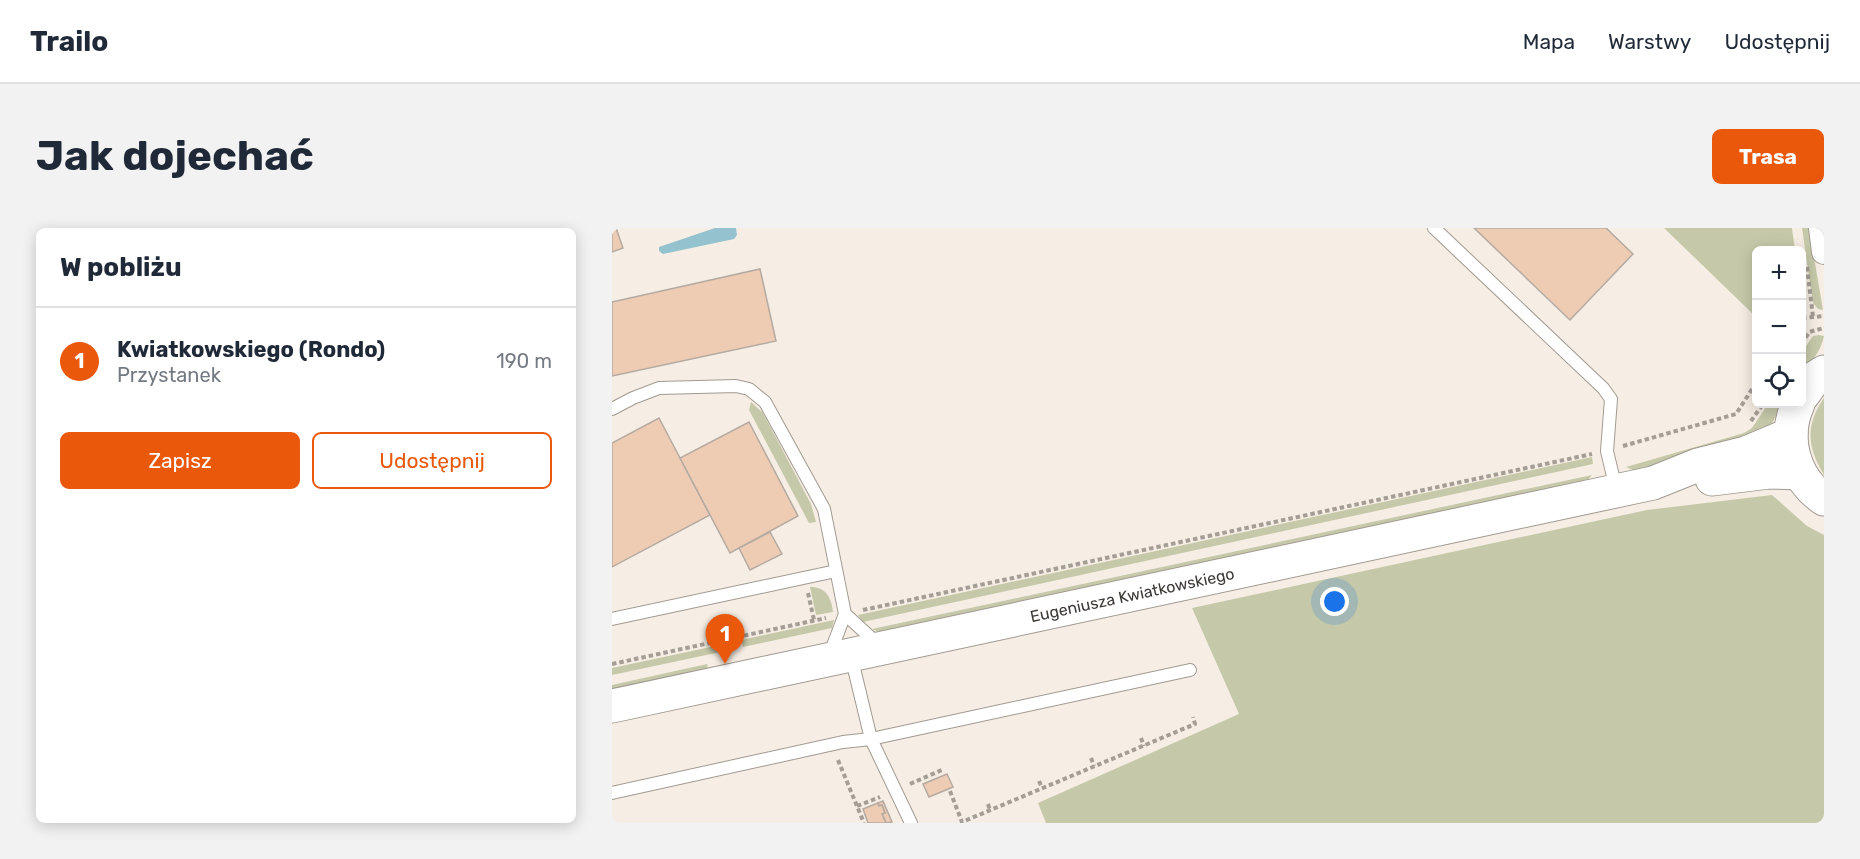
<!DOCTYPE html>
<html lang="pl">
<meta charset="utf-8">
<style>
:root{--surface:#fff;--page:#f2f2f3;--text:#1f2937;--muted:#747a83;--line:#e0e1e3;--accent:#ea580c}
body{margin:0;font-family:Rubik,sans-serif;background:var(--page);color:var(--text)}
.controls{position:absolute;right:18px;top:18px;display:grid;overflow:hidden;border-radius:9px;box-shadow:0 3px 15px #0003}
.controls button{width:54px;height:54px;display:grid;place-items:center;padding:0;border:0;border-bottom:2px solid var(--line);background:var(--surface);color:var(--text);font:30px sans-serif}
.you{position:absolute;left:723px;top:374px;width:21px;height:21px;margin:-15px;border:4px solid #fff;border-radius:50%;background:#1a73e8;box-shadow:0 0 0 9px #1a73e833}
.badge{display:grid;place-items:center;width:39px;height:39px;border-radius:50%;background:var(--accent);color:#fff;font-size:20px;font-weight:700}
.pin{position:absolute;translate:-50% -50px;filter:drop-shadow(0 2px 3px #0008)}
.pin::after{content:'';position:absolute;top:32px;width:21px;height:18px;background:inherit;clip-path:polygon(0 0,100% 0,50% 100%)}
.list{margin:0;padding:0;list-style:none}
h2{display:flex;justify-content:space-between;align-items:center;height:78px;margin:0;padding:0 24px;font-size:26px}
h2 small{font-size:20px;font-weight:400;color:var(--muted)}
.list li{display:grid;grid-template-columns:39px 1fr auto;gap:18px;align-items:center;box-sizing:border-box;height:108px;padding:0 24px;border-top:2px solid var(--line)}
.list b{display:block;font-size:22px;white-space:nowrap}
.list p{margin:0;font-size:20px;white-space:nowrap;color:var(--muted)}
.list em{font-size:20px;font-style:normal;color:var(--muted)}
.actions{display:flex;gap:12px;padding:18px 24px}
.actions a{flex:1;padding:14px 0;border:2px solid var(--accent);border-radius:9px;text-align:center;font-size:21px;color:var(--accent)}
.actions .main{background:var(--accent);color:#fff}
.icon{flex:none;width:33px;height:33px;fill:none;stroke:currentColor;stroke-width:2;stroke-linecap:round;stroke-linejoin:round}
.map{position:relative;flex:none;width:1212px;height:595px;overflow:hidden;border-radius:9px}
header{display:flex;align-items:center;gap:36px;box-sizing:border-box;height:84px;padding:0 30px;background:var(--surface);border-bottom:2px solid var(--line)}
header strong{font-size:28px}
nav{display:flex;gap:33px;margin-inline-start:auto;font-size:21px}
.intro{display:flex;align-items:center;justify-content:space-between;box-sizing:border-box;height:144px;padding:0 36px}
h1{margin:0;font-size:42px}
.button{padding:15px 27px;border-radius:9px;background:var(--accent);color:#fff;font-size:21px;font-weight:700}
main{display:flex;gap:36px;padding:0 36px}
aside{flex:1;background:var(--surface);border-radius:9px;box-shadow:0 3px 15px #0003}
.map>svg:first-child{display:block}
</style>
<header>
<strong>Trailo</strong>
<nav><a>Mapa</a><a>Warstwy</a><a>Udostępnij</a></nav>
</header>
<div class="intro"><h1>Jak dojechać</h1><a class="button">Trasa</a></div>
<main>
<aside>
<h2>W pobliżu<small></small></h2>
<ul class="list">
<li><span class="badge">1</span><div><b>Kwiatkowskiego (Rondo)</b><p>Przystanek</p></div><em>190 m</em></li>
</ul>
<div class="actions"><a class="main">Zapisz</a><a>Udostępnij</a></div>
</aside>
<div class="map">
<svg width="1212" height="595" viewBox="0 0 1212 595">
<rect width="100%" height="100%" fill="#f6eee4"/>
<g fill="#c6c9a9">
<polygon points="1052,0 1180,0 1183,22 1144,22 1144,89"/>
<polygon points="1190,0 1197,0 1211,82 1206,81 1201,75"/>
<path d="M 1207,107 L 1212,108 C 1209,123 1201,132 1190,143 L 1190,124 L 1201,108 Z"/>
<path d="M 1212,170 L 1212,247 C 1195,219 1193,197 1212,170 Z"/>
<polygon points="139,174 151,185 199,276 204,294 197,295 137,182"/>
<polygon points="1156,176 1169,176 1160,196 1153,203 1026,244 1014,239 1132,205 1140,200"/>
<polygon points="980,229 981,236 251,394 246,387"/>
<polygon points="980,247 975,253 267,404 260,401"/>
<polygon points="1160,267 1195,298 1212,307 1212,595 434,595 426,575 627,486 580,380 1035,282"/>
<path d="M 198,359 C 214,359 219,369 221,384 L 204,387 Z"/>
<polygon points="222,392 220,400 131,419 129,412"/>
<polygon points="117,415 118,422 0,447 0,440"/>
<polygon points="95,436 97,444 0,465 0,457"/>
</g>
<polygon fill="#94c2ce" points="103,0 124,0 125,7 122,11 51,26 47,23 47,19"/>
<g fill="#edccb3" stroke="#b4aaa2" stroke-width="1.5">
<polygon points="0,0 4,0 11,20 0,24"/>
<polygon points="862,0 994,0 1021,26 958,92"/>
<polygon points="148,41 164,113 0,148 0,74"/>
<polygon points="47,190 98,287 0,339 0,215"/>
<polygon points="137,194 186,288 118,325 68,230"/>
<polygon points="158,304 170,326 138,342 127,320"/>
<polygon points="335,546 341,559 317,569 311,556"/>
<polygon points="271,573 280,594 274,595 270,586 273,585 270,577 267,578 266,575"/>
<polygon points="266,575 267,578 270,577 273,585 270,586 274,595 256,595 251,581"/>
</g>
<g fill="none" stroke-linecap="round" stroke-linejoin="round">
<defs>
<g id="lane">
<polyline points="822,0 991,160 999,171 995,223 1004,261"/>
<polyline points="0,181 21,170 47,160 124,158 137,161 153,174 212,281 233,386 217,428"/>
<polyline points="233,386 257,408 268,416"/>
<polyline points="0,391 224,343"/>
<polyline points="239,428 259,511 299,595"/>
<polyline points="0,565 231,514 259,511 578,442"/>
</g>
<polyline id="street" points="1209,0 1212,24"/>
<g id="secondary">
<polyline points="1190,168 1204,149 1212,144"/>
<path d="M 1186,176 C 1171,209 1181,250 1212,271"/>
<polyline points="1100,251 1157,244 1188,245"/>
<path id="s1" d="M 0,478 L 1041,255 L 1086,237 L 1134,225 L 1179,206"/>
</g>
</defs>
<use href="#lane" stroke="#a19a90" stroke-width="14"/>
<use href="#street" stroke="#a19a90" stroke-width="26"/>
<use href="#secondary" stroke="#a19a90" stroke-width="35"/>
<g stroke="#a49e97" stroke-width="4" stroke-dasharray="4.5 3" stroke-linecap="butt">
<polyline points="1195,39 1201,89"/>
<polyline points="1190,90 1212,88"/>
<polyline points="1190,116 1197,104 1212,100"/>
<polyline points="1139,193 1151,176"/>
<polyline points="1011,218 1124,186 1144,155"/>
<polyline points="196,365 202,392"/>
<polyline points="251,382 980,226"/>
<polyline points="0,436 214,390"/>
<polyline points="529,510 532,518"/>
<polyline points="479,530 482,538"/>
<polyline points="226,532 252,595"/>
<polyline points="427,553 430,560"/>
<polyline points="298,556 332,541"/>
<polyline points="338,563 350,594 583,496 581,489"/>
<polyline points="376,576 378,582"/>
<polyline points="245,578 268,569"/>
</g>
<use href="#lane" stroke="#fff" stroke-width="12"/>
<use href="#street" stroke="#fff" stroke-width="24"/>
<use href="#secondary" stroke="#fff" stroke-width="33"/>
</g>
<g text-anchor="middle" stroke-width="4.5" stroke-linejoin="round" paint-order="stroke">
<g font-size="16" fill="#3d3a36" stroke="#fefdfa">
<text dy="6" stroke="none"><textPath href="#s1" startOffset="532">Eugeniusza Kwiatkowskiego</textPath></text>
</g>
</g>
</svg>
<div class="controls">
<button>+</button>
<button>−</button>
<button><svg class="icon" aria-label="locate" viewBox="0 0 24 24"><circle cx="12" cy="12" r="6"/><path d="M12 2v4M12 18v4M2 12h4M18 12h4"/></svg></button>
</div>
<div class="you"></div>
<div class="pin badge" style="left:113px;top:436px">1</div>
</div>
</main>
